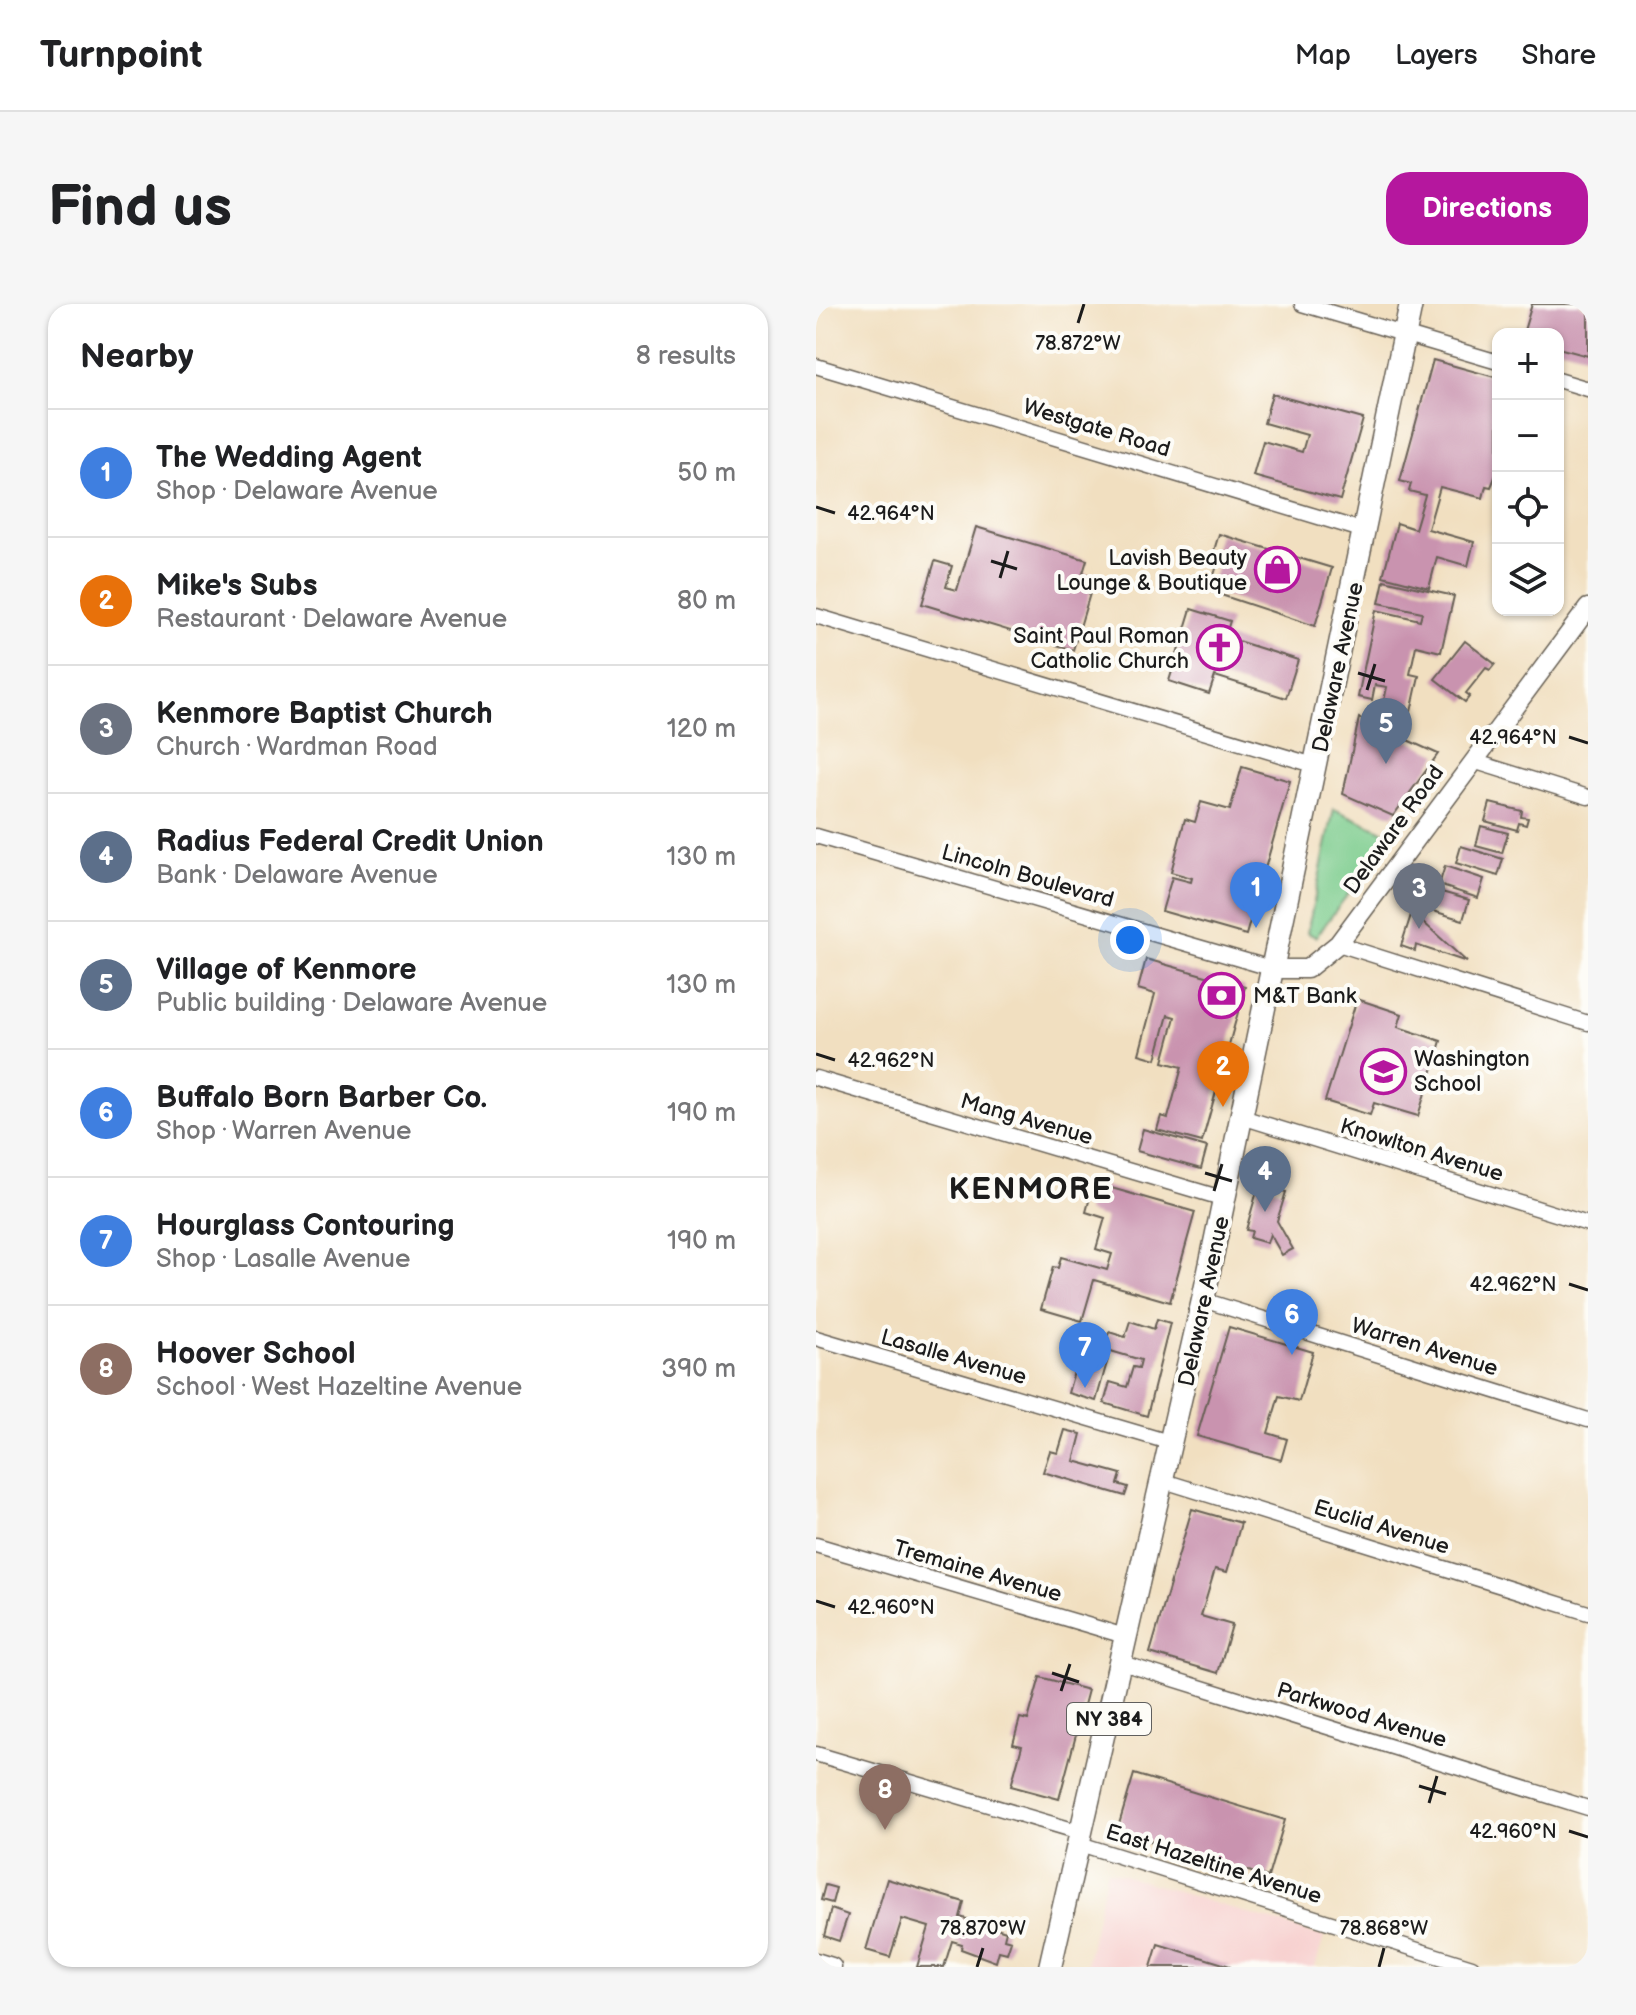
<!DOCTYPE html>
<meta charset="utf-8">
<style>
:root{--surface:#fff;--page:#f6f6f6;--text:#202124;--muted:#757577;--line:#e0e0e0;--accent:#b5179e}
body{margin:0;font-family:"Balsamiq Sans",sans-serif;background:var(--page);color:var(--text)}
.controls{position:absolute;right:24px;top:24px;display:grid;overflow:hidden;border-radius:16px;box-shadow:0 2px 6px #0004}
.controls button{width:72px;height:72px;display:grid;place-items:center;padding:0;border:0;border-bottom:2px solid var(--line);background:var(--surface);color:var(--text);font:40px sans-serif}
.you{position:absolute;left:314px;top:636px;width:28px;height:28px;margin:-20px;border:6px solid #fff;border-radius:50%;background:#1a73e8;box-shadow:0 0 0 12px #1a73e833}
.badge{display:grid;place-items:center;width:52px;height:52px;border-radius:50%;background:var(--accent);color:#fff;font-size:26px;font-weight:700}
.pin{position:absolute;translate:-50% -66px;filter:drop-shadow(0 2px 4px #0008)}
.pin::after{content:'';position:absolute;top:42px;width:28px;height:24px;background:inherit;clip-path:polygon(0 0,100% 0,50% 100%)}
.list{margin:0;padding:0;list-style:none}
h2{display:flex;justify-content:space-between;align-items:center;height:104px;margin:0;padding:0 32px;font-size:34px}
h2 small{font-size:26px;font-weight:400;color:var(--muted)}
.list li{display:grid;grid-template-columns:52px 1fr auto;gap:24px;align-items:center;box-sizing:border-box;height:128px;padding:0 32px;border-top:2px solid var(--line)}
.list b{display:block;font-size:30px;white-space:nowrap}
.list p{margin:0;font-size:26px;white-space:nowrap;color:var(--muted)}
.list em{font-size:26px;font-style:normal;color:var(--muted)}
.icon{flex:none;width:44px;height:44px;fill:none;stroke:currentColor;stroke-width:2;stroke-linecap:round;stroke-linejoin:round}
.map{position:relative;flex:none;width:772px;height:1663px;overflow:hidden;border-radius:24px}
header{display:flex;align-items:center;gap:48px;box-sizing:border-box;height:112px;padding:0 40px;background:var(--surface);border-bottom:2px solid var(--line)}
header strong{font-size:38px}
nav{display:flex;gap:44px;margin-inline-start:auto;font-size:28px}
.intro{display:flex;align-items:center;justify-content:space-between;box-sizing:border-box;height:192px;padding:0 48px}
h1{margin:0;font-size:56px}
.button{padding:20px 36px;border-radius:24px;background:var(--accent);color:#fff;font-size:28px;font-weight:700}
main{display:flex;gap:48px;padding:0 48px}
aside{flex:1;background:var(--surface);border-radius:24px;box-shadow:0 2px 6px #0004}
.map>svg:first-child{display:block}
</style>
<header>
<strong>Turnpoint</strong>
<nav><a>Map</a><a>Layers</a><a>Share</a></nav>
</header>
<div class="intro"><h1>Find us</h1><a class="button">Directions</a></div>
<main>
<aside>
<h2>Nearby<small>8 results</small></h2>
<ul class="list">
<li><span class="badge" style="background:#3f7fe0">1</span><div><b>The Wedding Agent</b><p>Shop · Delaware Avenue</p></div><em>50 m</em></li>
<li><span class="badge" style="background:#e8710a">2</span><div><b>Mike's Subs</b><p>Restaurant · Delaware Avenue</p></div><em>80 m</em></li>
<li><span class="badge" style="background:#6b7280">3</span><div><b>Kenmore Baptist Church</b><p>Church · Wardman Road</p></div><em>120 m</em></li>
<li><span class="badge" style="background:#5c6f8a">4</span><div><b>Radius Federal Credit Union</b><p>Bank · Delaware Avenue</p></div><em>130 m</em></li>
<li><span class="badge" style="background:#5c6f8a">5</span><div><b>Village of Kenmore</b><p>Public building · Delaware Avenue</p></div><em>130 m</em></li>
<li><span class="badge" style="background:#3f7fe0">6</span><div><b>Buffalo Born Barber Co.</b><p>Shop · Warren Avenue</p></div><em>190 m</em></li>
<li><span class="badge" style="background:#3f7fe0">7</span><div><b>Hourglass Contouring</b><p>Shop · Lasalle Avenue</p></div><em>190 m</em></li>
<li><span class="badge" style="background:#8d6e63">8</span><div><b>Hoover School</b><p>School · West Hazeltine Avenue</p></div><em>390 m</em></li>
</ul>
</aside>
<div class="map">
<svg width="772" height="1663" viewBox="0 0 772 1663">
<rect width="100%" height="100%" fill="#fdfcf7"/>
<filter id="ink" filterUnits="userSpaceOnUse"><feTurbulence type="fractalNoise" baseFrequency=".0125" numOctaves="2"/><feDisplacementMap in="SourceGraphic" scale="16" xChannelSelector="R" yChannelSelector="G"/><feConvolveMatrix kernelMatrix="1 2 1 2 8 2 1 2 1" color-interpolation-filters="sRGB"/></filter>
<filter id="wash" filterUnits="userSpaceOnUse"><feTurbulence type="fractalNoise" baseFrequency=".006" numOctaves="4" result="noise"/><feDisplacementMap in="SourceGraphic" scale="32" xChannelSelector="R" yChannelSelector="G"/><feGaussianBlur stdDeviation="1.8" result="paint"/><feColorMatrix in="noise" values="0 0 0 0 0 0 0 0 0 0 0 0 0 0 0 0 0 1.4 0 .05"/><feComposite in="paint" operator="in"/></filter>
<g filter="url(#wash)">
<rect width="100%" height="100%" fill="#f1dfc0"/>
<polygon fill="#f7d0cf" points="291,1566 508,1633 499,1663 270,1663"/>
<polygon fill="#7ccc8d" stroke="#4c7454" stroke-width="2" points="518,505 576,531 500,633 491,629"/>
<g id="blocks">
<g fill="#c993af">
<polygon points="716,0 763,0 772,5 772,52 742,44 742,30 707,30"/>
<polygon points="617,56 682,74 682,166 675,183 670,182 667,194 624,183 612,225 658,238 652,262 621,253 613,284 567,272 581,219 599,225 609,191 593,187 595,180 584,177"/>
<polygon points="456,90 547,115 524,196 437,172 447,137 486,148 491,131 448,119"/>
<polygon points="160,223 271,256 267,269 279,273 257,346 106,300 119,257 136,262 130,283 141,286"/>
<polygon points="403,230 516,264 499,322 393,287 403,255 396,253"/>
<polygon points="568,276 638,292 625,348 600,342 594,370 603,372 595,408 568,397 571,383 559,381 556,396 542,393 560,306 604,316 606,308 563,299"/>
<polygon points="375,305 414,317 409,333 482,356 470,394 399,372 393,390 353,377"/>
<polygon points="649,337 679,360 674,366 670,364 650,389 654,392 649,398 619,375"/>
<polygon points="543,414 622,450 577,512 527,490"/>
<polygon points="426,463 474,477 430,631 346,607 356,573 375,578 376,574 355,568 369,515 379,518 385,498 414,506"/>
<polygon points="674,499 706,507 705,513 712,514 710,521 703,519 701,526 669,517"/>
<polygon points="665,522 692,529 686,549 660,542"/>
<polygon points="645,542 687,555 682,572 640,559"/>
<polygon points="629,562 668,575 662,594 623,581"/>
<polygon points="612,584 653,596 647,616 607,604"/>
<polygon points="596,608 651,658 600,641 599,647 585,642"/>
<polygon points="330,655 429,683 386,838 341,826 345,812 352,814 366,763 347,758 359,713 352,711 340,755 323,750 339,690 322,685"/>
<polygon points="541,695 586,710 582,723 625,737 602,812 558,799 554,811 509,797"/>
<polygon points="327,825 391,843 385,865 321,847"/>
<polygon points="278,879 379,908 354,998 278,976 266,1017 225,1005 237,963 242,964 245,953 291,966 296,950 280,945 289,914 270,908"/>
<polygon points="443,880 470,888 461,917 477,945 466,951 454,930 451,939 434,934 436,927 430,926"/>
<polygon points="341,1015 354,1019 331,1112 288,1099 294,1078 311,1083 317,1063 323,1064 325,1056 288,1045 293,1028 309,1033 314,1017 338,1025"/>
<polygon points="413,1023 497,1048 483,1097 463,1092 452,1129 471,1135 465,1156 381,1132"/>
<polygon points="264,1047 292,1055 280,1097 252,1089"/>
<polygon points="249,1126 265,1130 258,1157 305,1170 302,1180 312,1183 309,1192 227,1168 234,1147 242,1149"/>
<polygon points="376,1205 425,1219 411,1268 399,1265 385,1312 416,1321 402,1369 334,1349"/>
<polygon points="224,1373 272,1386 243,1495 195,1482 206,1442 197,1440 204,1414 212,1416"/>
<polygon points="318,1470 469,1516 452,1573 301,1527"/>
<polygon points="71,1575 148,1598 144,1613 190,1627 188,1635 195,1637 191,1649 183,1647 180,1658 145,1645 146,1640 136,1637 128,1663 101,1663 113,1623 86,1615 74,1653 50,1646"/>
<polygon points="9,1581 20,1584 16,1599 5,1596"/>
<polygon points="15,1605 32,1611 23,1637 8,1632"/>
<polygon points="342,1640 414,1662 414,1663 335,1663"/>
</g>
</g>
</g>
<g filter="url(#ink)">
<use href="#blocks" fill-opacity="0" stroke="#676055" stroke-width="2"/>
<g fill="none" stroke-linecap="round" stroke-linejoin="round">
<defs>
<g id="minor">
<polyline points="486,0 682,58"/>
<polyline points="0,62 549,227"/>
<polyline points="742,76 772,85"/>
<polyline points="0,312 501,462"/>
<polyline points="657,457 772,493"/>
<polyline points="0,532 458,665"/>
<polyline points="522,640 772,719"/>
<polyline points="0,774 409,895"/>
<polyline points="426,813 772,920"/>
<polyline points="387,996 772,1116"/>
<polyline points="0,1034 356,1139"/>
<polyline points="348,1177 772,1309"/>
<polyline points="0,1241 312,1333"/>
<polyline points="306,1359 772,1504"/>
<polyline points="0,1450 267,1529"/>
<polyline points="264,1540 656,1663"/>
</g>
<g id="tertiary">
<polyline points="458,665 491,665 522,640 772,304"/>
<polyline points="0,1658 16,1663"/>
</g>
<polyline id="primary" points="234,1663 387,996 595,0"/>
</defs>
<use href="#minor" stroke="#676055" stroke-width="17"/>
<use href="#tertiary" stroke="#676055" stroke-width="21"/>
<use href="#primary" stroke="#676055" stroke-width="25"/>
<use href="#minor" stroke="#fff" stroke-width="14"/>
<use href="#tertiary" stroke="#fff" stroke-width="18"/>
<use href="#primary" stroke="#fff" stroke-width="22"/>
</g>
</g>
<path fill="none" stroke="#1c1c1c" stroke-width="3" d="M 262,19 L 268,0M 0,203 L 19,209M 175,257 L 201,265M 184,274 L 192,247M 542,369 L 569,377M 551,386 L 559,360M 753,433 L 772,439M 0,750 L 19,756M 389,869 L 416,877M 398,887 L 406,860M 753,980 L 772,986M 0,1297 L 19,1303M 236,1369 L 263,1378M 245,1387 L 254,1360M 603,1482 L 630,1490M 613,1499 L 621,1472M 753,1527 L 772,1533M 161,1663 L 167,1644M 563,1663 L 568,1644"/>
<defs>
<symbol id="shop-ring" viewBox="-11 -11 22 22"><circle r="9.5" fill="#fdfcf7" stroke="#b5179e" stroke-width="1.5"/><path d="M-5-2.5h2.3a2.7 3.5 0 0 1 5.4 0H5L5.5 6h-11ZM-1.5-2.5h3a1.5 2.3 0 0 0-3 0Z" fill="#b5179e"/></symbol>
<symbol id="church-ring" viewBox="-11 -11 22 22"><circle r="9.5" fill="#fdfcf7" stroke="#b5179e" stroke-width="1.5"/><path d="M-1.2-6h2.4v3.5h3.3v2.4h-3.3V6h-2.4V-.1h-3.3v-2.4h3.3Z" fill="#b5179e"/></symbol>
<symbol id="bank-ring" viewBox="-11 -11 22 22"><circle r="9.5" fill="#fdfcf7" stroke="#b5179e" stroke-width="1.5"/><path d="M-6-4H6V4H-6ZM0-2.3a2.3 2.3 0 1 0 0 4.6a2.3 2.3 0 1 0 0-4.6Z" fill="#b5179e"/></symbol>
<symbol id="school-ring" viewBox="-11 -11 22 22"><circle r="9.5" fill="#fdfcf7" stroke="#b5179e" stroke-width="1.5"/><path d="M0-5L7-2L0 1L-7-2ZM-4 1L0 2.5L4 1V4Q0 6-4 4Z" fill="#b5179e"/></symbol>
</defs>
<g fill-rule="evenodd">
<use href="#shop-ring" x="436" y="240" width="51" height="51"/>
<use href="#church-ring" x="378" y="318" width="51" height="51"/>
<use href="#bank-ring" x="380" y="666" width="51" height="51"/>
<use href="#school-ring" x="542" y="742" width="51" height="51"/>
</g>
<g text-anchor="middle" stroke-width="8" stroke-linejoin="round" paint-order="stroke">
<rect fill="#fdfcf7" stroke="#605f5e" stroke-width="2" x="251" y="1399" width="84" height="32" rx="6"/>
<g font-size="20" font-weight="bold" fill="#1c1c1c">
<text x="293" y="1422">NY 384</text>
</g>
<g font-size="22" fill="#1c1c1c" stroke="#fdfcf7">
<text transform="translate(281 123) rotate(17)" y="8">Westgate Road</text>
<text transform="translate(521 363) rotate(-78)" y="8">Delaware Avenue</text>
<text transform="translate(577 525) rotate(-54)" y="8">Delaware Road</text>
<text transform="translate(212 571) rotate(16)" y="8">Lincoln Boulevard</text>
<text transform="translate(211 814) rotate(16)" y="8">Mang Avenue</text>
<text transform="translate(606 845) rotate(17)" y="8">Knowlton Avenue</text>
<text transform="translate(387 997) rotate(-78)" y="8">Delaware Avenue</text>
<text transform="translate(609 1042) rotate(17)" y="8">Warren Avenue</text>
<text transform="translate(138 1052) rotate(16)" y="8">Lasalle Avenue</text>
<text transform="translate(566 1222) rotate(17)" y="8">Euclid Avenue</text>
<text transform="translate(162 1266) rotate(16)" y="8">Tremaine Avenue</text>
<text transform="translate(546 1410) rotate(17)" y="8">Parkwood Avenue</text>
<text transform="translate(398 1559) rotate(17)" y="8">East Hazeltine Avenue</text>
</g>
<g font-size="22" fill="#1c1c1c" stroke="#fdfcf7" text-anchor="end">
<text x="431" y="261">Lavish Beauty<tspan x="431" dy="25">Lounge &amp; Boutique</tspan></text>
<text x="373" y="339">Saint Paul Roman<tspan x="373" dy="25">Catholic Church</tspan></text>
<text x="437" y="699" text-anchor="start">M&amp;T Bank</text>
<text x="598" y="762" text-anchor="start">Washington<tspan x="598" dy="25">School</tspan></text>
</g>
<g font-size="30" font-weight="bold" letter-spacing="2" fill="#1c1c1c" stroke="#fdfcf7">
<text x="215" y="895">KENMORE</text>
</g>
</g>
<g font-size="20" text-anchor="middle" fill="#1c1c1c" stroke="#fdfcf7" stroke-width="8" stroke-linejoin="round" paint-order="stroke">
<text x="262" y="46">78.872°W</text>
<text x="75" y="216">42.964°N</text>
<text x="697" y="440">42.964°N</text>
<text x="75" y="763">42.962°N</text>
<text x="697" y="987">42.962°N</text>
<text x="75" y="1310">42.960°N</text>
<text x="697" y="1534">42.960°N</text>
<text x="167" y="1631">78.870°W</text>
<text x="568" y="1631">78.868°W</text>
</g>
</svg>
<div class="controls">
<button>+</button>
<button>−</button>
<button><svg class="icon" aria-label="locate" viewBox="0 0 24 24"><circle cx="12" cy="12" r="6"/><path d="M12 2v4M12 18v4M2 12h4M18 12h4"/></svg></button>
<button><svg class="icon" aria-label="layers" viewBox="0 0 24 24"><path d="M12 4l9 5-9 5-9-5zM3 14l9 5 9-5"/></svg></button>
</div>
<div class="you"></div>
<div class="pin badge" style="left:440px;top:624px;background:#3f7fe0">1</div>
<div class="pin badge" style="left:407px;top:803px;background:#e8710a">2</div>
<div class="pin badge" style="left:603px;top:625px;background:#6b7280">3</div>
<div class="pin badge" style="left:449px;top:908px;background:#5c6f8a">4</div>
<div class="pin badge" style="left:570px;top:460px;background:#5c6f8a">5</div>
<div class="pin badge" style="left:476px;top:1051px;background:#3f7fe0">6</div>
<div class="pin badge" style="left:269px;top:1084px;background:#3f7fe0">7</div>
<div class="pin badge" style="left:69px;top:1526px;background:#8d6e63">8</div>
</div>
</main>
